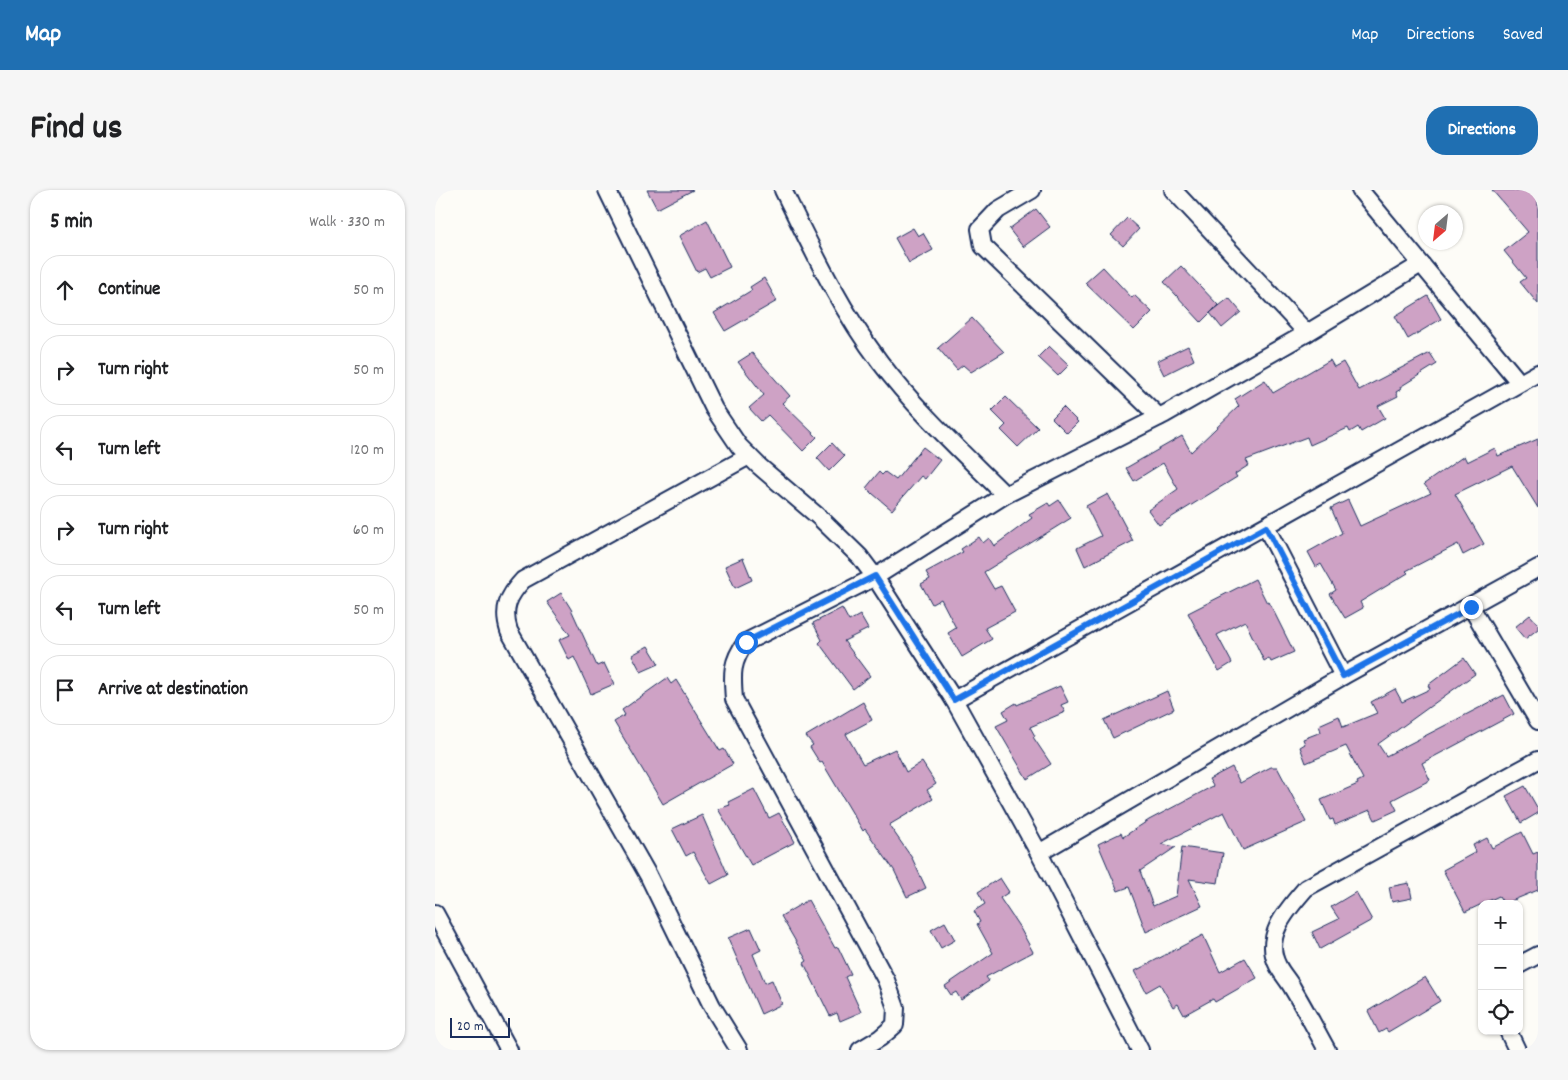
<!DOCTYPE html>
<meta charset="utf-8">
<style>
:root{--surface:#fff;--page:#f6f6f6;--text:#202124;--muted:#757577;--line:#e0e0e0;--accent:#1f6fb2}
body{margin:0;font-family:Dekko,sans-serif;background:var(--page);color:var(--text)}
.controls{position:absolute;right:15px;bottom:15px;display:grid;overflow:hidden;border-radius:10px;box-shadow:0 1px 4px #0004}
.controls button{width:45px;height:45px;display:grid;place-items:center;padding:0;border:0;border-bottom:1px solid var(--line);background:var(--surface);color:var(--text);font:25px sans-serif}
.compass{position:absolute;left:983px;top:15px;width:45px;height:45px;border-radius:50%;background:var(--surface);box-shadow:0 1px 4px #0004;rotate:208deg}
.scale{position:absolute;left:15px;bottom:12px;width:60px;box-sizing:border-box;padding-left:5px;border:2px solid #1b2f5e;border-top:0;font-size:14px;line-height:18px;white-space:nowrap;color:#1b2f5e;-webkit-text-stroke:4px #fdfcf7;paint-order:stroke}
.stop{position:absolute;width:15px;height:15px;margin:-11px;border:4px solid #1a73e8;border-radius:50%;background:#fff}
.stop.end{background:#1a73e8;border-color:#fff;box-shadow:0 1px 5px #0008}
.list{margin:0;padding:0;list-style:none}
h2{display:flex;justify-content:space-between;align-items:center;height:65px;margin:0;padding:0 20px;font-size:21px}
h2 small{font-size:16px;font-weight:400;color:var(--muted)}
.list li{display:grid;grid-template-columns:32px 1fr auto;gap:15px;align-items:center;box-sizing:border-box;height:70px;margin:0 10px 10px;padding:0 10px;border:1px solid var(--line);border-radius:20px}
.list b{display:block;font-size:19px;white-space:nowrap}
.list em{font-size:16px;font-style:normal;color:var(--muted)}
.icon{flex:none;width:28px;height:28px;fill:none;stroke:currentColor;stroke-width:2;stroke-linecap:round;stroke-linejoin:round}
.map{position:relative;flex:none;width:1103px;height:860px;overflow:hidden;border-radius:20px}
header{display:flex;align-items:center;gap:30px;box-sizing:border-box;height:70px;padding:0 25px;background:var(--accent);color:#fff}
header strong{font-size:24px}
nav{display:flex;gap:28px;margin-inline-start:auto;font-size:18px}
.intro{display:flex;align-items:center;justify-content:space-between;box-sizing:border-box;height:120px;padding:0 30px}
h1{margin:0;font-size:35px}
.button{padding:12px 22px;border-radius:20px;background:var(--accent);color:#fff;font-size:18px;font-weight:700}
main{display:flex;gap:30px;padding:0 30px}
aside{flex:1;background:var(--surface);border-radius:20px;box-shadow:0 1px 4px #0004}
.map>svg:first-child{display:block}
</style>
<header>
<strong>Map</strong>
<nav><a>Map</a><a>Directions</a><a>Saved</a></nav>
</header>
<div class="intro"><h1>Find us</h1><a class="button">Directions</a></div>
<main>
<aside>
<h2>5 min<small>Walk · 330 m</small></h2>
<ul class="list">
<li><svg class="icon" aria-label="ahead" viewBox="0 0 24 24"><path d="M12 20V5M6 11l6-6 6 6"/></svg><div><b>Continue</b></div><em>50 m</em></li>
<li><svg class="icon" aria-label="right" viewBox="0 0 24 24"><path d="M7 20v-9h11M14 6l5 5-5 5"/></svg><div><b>Turn right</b></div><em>50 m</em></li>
<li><svg class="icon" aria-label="left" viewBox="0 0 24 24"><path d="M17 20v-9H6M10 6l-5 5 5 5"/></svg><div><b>Turn left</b></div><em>120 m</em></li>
<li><svg class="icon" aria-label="right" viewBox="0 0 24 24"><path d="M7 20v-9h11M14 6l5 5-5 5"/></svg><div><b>Turn right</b></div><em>60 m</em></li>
<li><svg class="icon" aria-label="left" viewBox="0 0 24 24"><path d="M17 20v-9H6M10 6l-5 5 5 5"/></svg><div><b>Turn left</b></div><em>50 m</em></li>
<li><svg class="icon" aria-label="arrive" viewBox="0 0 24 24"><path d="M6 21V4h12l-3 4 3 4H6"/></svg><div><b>Arrive at destination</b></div></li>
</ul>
</aside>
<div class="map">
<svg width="1103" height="860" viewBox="0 0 1103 860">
<rect width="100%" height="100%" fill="#fdfcf7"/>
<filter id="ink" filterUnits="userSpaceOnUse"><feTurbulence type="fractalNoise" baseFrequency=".02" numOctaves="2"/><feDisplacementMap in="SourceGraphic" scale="10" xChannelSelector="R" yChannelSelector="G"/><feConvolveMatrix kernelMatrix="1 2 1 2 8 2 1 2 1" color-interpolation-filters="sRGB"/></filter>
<g filter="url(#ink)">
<g fill="#cea2c5" stroke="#1b2f5e">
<polygon points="212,0 258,0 222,19"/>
<polygon points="1057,0 1103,0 1103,114 1085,92 1091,88 1069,61 1093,42"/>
<polygon points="601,19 615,37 588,57 574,39"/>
<polygon points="692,28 704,39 688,56 676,45"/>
<polygon points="272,30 295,77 275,87 270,78 262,82 244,46"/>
<polygon points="478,38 483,46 488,43 498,60 474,73 460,48"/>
<polygon points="746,76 783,115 766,132 729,92"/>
<polygon points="668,77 697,108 699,105 717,122 699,140 650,93"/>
<polygon points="329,88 342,111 290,141 279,123 317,100 315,97"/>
<polygon points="993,106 1006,129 973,149 960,126"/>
<polygon points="794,108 806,122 787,138 775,123"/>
<polygon points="537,128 569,162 536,182 528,175 522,180 503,158"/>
<polygon points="614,156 634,175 623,186 603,167"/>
<polygon points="753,156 759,170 729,185 722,171"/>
<polygon points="317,163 355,206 347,213 382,247 368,261 333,225 326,231 314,218 329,205 303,172"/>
<polygon points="995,163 1002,174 965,197 966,199 961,202 963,206 943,216 950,228 926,242 923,237 915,242 913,238 875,255 872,247 811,270 814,275 800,284 802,287 724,335 713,320 743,299 728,273 699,291 691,278 747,246 756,262 804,216 800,209 830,190 838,203 895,170 899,177 908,172 924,200"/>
<polygon points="571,207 603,238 583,257 566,240 571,235 557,221"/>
<polygon points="628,217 643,232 632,243 617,228"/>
<polygon points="1103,249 1103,318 1077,276 1020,304 1049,354 1028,365 1023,354 971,381 973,383 925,412 928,418 910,428 895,404 901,400 886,374 881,377 873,362 907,343 896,318 913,310 925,336 996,303 989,294 1029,266 1032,272 1060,258 1063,266"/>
<polygon points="397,253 409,266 394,281 382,268"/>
<polygon points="488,257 505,270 490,289 486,286 457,320 431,298 444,282 447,285 450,282 461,290"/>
<polygon points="673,304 698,351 650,376 642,358 666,346 651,316"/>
<polygon points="624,310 636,328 549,382 559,399 566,396 580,422 550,438 557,449 527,467 513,443 521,438 506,409 497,414 486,394 495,389 491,382 528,362 526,359 544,347 548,353 554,348 559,356 597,328 594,324 613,313 615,316"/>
<polygon points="308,368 317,390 300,398 290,376"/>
<polygon points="820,389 832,413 834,412 859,462 836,472 834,468 829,471 810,431 782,445 797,473 784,481 753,423"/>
<polygon points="126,403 136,419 162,476 169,473 179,494 156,504 139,467 134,470 124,450 135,445 112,412"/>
<polygon points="407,418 414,431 425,425 433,439 409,451 435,486 418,499 384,453 387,450 378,433"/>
<polygon points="1095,425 1103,434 1103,439 1090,449 1080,437"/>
<polygon points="213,456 224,474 206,482 197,465"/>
<polygon points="1029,468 1040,484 943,554 951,566 1069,505 1079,524 987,573 995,590 957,610 962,620 940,630 935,620 900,635 898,629 895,630 886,610 923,594 922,592 928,589 911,556 871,573 865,557 870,554 868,549 886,542 884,535 904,526 908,537 942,523 936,512 960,499 967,512 995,499 993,495"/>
<polygon points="232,488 236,494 241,490 285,561 289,559 298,574 228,614 179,532 190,525 187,520"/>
<polygon points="625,496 633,512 626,515 630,522 595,537 600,546 598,547 616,574 592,589 561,536 573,530 568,521 581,513 582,515"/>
<polygon points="732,501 739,519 678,548 669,530"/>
<polygon points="428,512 437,530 411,544 428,574 460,559 471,582 487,572 501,594 492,600 498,609 454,635 477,668 491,698 472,707 459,680 430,639 428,641 387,572 385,573 375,557 378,555 371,546"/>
<polygon points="797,577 805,593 836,577 842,577 871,632 808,660 789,622 726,654 741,657 705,681 718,716 741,706 747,657 788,663 783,693 754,689 767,716 711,742 694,697 683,701 663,654 686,643 688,647 714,630 778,596 774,589"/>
<polygon points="1090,596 1103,619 1103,623 1086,633 1071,606"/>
<polygon points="319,599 334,628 344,623 360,652 316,675 283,619 295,615 293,612"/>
<polygon points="267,625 293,685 276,694 258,662 251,666 237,639"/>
<polygon points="1087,642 1098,664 1103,662 1103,700 1069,714 1064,706 1030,722 1008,680 1041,662 1038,655 1052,648 1057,658"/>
<polygon points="565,688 574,702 565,708 585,738 598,762 551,787 554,791 526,810 521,802 516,805 510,796 558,763 542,734 545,732 539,721 550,714 543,702"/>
<polygon points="974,693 977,708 957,712 954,697"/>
<polygon points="921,702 937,730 885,759 877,742 904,729 896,717"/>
<polygon points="373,710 400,758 403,757 416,784 410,787 426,822 405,831 402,823 395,826 369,773 372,771 346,726"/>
<polygon points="510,732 520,750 506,758 496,740"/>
<polygon points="316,738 326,760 318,764 330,793 337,790 347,814 326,824 293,748"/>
<polygon points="768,745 785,782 810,768 822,788 780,812 778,809 749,825 743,814 738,817 725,794 711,802 700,781"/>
<polygon points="990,787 1005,811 953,842 951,839 944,843 933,821"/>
</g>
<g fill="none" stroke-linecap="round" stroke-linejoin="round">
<defs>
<g id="street">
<polyline points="172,0 279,219 304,256 324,276 385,328 425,367 440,387 519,510 604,663 705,860"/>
<path d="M 348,0 C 377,59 405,119 445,172 C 482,221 527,262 570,305"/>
<polyline points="597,0 563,20 545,39 548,56 724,227"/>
<polyline points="738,0 872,143"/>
<polyline points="925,0 1084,192"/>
<polyline points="831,337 908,486"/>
<polyline points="1036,417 1103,531"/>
<polyline points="519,510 1103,183"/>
<polyline points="604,663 908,486 1103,378"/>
<polyline points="0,723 74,860"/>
<polyline points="1084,775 1103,765"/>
<polyline points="1073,841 1082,860"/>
<path d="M 304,860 L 277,816 L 213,685 L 74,441 C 67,419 73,406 88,390 L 314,266"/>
<path d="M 425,860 L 445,848 L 460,835 L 461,818 L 451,790 L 299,509 C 297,484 296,472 311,452 L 440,387 L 570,305 L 730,224 L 872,143 L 986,74"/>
<path d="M 892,860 C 881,840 870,819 858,799 C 854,791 847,784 843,776 C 827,746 853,719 871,698 L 1103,570"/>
</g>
</defs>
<use href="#street" stroke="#1b2f5e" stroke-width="20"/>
<use href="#street" stroke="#fdfcf7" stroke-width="16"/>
</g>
</g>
<g fill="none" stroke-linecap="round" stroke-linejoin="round" filter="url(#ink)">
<polyline stroke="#1a73e8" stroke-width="6" points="311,452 440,386 519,510 831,337 908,486 1036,417"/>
</g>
</svg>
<div class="controls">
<button>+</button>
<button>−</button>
<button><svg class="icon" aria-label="locate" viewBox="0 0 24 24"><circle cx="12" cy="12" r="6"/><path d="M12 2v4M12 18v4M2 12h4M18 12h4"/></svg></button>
</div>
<svg class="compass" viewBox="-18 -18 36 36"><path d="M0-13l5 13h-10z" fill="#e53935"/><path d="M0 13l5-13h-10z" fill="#757577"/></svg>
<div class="scale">20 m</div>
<div class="stop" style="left:311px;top:452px"></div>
<div class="stop end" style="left:1036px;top:417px"></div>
</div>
</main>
